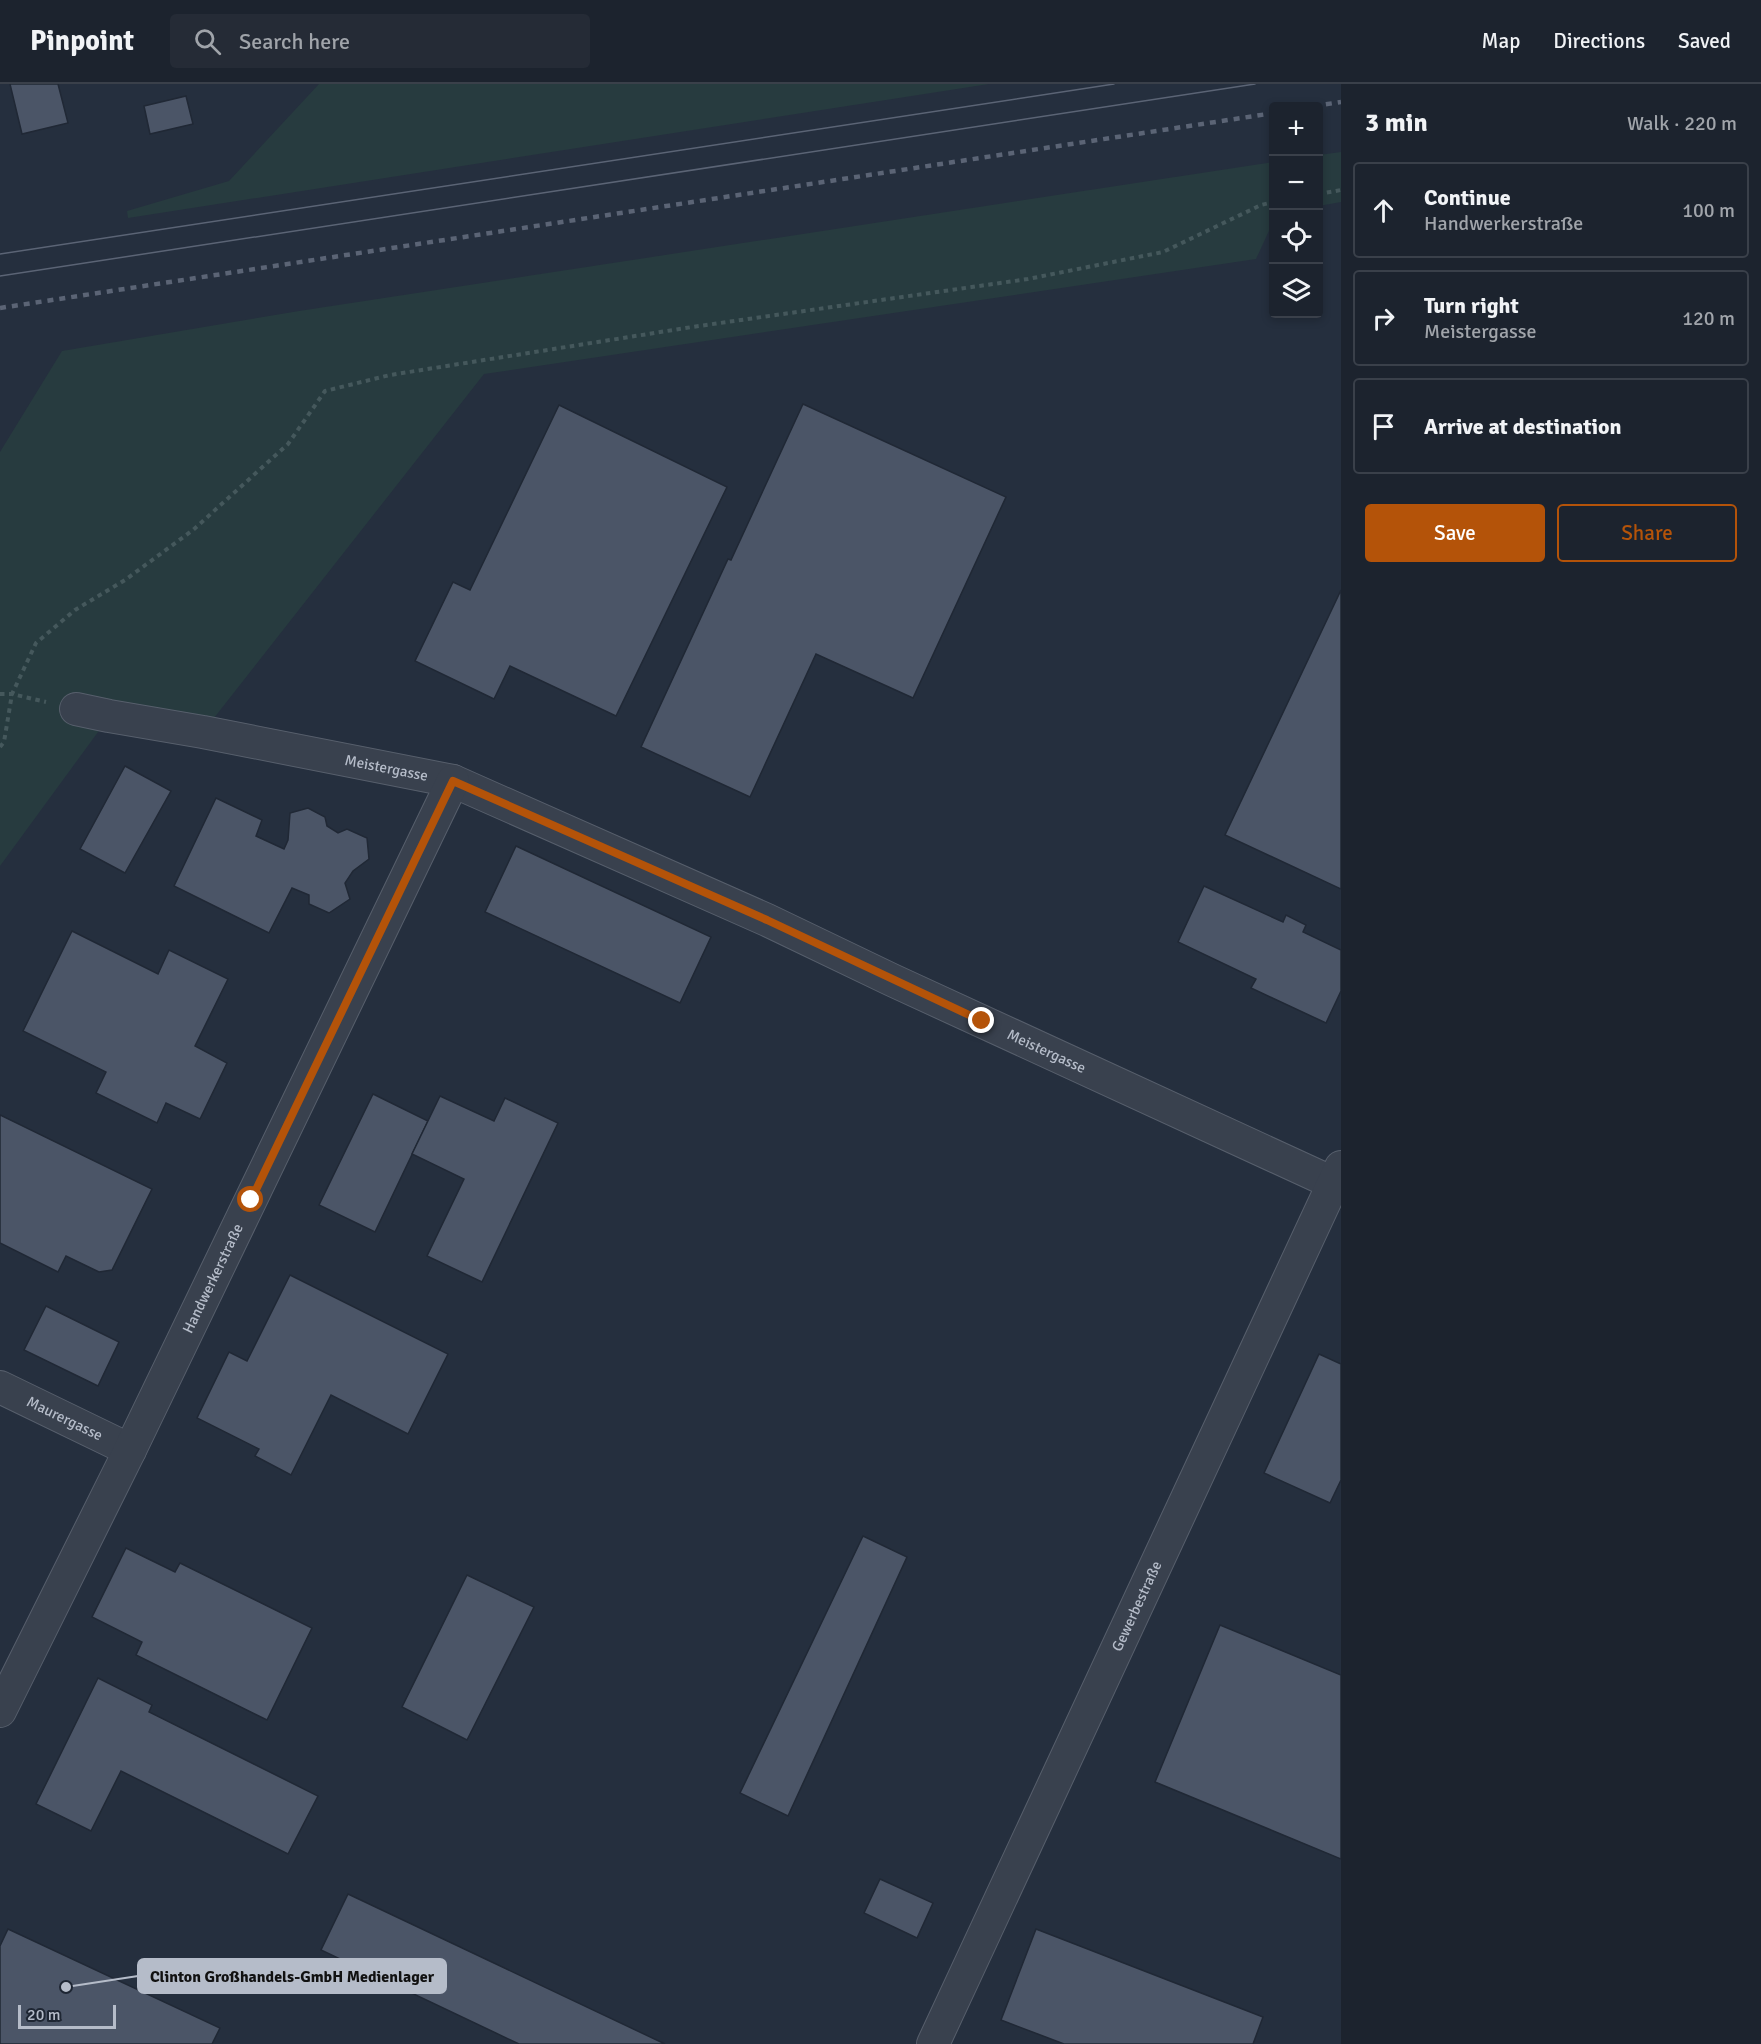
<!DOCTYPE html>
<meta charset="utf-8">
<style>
:root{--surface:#1c232e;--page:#252b36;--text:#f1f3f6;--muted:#a0a4aa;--line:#3a404a;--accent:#b45309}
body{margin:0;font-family:Signika,sans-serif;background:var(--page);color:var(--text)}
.controls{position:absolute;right:18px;top:18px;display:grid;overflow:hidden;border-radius:6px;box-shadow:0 3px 9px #0003}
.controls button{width:54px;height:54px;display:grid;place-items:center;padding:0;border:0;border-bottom:2px solid var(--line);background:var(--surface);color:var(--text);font:30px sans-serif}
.scale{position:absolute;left:18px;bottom:15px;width:98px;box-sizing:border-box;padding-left:6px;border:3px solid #b5bcc9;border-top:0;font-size:16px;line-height:21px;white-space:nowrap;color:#b5bcc9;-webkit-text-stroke:4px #1e2633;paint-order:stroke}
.stop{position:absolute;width:18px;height:18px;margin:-14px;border:4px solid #b45309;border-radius:50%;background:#fff}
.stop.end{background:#b45309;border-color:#fff;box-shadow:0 2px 6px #0008}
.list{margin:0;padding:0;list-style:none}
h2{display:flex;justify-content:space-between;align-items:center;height:78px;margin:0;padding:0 24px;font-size:26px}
h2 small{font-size:20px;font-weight:400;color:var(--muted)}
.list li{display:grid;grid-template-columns:39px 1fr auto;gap:18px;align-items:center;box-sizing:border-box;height:96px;margin:0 12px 12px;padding:0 12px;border:2px solid var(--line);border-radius:6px}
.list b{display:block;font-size:22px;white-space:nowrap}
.list p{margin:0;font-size:20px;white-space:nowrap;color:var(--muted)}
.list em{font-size:20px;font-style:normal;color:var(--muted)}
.actions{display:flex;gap:12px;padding:18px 24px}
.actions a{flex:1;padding:14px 0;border:2px solid var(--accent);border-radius:6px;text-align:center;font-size:21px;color:var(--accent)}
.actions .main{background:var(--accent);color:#fff}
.icon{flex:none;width:33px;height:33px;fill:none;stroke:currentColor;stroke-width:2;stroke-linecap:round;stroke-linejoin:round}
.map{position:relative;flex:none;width:1341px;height:1960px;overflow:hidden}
header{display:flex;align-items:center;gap:36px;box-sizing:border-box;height:84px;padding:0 30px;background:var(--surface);border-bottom:2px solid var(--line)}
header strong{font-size:28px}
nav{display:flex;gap:33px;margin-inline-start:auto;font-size:21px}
.search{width:420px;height:54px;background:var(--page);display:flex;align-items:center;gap:15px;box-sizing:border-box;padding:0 21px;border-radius:6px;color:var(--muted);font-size:22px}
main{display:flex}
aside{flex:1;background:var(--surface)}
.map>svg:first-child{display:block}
</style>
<header>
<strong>Pinpoint</strong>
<div class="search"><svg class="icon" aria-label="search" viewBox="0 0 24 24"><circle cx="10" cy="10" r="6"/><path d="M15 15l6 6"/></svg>Search here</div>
<nav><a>Map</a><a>Directions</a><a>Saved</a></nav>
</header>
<main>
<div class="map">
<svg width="1341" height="1960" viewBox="0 0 1341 1960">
<rect width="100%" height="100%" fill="#252f3e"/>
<g fill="#273b3f">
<polygon points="319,0 989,0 128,134 127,127 229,97"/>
<polygon points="1341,68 1341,118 1319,122 1319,71"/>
<polygon points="1273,78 1273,138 1256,175 484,290 203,648 109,633 0,782 0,368 62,267 299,227"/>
</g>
<g fill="#4b5567" stroke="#202835" stroke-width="1.5">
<polygon points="10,0 58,0 68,39 22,50"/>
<polygon points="186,12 193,40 150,50 144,22"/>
<polygon points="803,320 1006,413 913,614 816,570 750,713 641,663 728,475 731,476"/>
<polygon points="559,321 727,403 616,632 510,582 494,615 415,577 453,498 470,506"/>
<polygon points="1341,506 1341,805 1225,751"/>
<polygon points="125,682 171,707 125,789 80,765"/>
<polygon points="216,714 262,736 256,752 284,765 288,756 290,729 308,724 325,733 327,742 338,749 347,745 367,754 369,775 353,787 345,799 350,815 329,829 309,820 309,811 292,804 269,849 174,802"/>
<polygon points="516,762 711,853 680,919 485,828"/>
<polygon points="1204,802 1283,838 1286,831 1306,841 1303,848 1341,866 1341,907 1326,939 1251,904 1256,895 1178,858"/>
<polygon points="72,847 158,890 169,866 228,895 195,962 227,979 200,1035 166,1019 157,1039 96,1009 106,988 23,947"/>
<polygon points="373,1010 428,1037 375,1148 319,1121"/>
<polygon points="440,1012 494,1037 505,1014 558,1039 482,1198 427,1172 464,1095 412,1070"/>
<polygon points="0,1031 152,1105 112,1186 99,1188 66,1172 58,1188 0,1159"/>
<polygon points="290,1191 448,1270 408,1350 331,1311 291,1391 255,1372 259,1365 197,1334 229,1268 247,1277"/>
<polygon points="46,1222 119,1258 98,1302 24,1266"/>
<polygon points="1319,1270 1341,1280 1341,1396 1330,1419 1264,1389"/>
<polygon points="863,1452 907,1473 788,1732 740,1709"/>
<polygon points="126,1464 175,1488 180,1479 312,1544 267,1636 136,1571 142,1558 92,1533"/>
<polygon points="467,1491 534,1523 467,1656 402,1623"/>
<polygon points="1220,1541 1341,1591 1341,1775 1155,1698"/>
<polygon points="98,1594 152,1621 149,1628 318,1712 288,1770 121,1687 91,1747 36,1720"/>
<polygon points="880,1795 933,1819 917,1854 864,1829"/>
<polygon points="348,1810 665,1960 519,1960 321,1866"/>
<polygon points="8,1845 220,1944 212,1960 0,1960 0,1862"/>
<polygon points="1036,1845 1263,1933 1253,1960 1064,1960 1001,1936"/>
</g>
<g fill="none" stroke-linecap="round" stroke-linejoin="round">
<defs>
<g id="street">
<path id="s1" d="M 76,625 L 109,632 L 203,648 L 453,697 L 767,836 L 892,896 L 1333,1099"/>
<path id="s2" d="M 0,1303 L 130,1366"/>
<path id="s3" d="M 0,1627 L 130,1366 L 453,697"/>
<path id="s4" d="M 933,1960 L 1341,1083"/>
</g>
</defs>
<use href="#street" stroke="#575f6c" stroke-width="34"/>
<g stroke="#45585c" stroke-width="4" stroke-dasharray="4.5 4.5" stroke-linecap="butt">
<polyline points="1318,110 1341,106"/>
<polyline points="0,610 12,610 46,618"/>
<polyline points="0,663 4,658 12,610 36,559 75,526 125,496 193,446 288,360 325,307 390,291 692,243 1028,195 1163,168 1261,121 1274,118"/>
</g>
<use href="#street" stroke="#39414e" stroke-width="32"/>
<g stroke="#5b6475" stroke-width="1.5">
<polyline points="0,170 1114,0"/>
<polyline points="0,192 1255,0"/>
</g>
<g stroke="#5b6475" stroke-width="4.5" stroke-dasharray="6 6" stroke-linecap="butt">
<polyline points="1314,22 1341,18"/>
<polyline points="0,224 1274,29"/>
</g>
</g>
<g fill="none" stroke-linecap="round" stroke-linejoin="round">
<polyline stroke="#b45309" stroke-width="8" points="251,1116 453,697 767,836 982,937"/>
</g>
<g text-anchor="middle" stroke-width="4.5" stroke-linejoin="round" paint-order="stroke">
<g font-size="15" fill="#b5bcc9" stroke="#1e2633">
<text dy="5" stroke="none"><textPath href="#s1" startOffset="316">Meistergasse</textPath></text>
<text dy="5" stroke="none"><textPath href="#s1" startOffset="1036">Meistergasse</textPath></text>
<text dy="5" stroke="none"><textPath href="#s3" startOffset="482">Handwerkerstraße</textPath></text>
<text dy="5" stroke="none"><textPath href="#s2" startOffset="72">Maurergasse</textPath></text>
<text dy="5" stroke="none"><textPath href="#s4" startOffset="483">Gewerbestraße</textPath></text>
</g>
</g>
<path fill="none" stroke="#b5bcc9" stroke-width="2" d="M66 1903L138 1892"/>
<circle fill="#b5bcc9" stroke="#1e2633" stroke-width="2" cx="66" cy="1903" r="6"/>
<rect fill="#b5bcc9" stroke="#b5bcc9" stroke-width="2" x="138" y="1875" width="308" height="34" rx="6"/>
<g font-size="16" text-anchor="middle" font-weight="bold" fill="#111">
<text x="292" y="1898">Clinton Großhandels-GmbH Medienlager</text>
</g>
</svg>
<div class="controls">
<button>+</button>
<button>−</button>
<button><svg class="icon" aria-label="locate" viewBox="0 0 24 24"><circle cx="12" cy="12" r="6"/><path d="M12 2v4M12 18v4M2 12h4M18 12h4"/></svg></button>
<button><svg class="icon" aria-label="layers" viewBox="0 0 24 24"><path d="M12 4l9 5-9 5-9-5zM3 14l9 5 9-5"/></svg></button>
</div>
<div class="scale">20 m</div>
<div class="stop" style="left:251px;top:1116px"></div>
<div class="stop end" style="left:982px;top:937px"></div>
</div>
<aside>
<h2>3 min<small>Walk · 220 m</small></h2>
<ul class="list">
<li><svg class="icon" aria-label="ahead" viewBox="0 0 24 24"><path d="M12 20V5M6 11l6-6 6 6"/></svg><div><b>Continue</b><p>Handwerkerstraße</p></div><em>100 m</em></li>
<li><svg class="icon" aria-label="right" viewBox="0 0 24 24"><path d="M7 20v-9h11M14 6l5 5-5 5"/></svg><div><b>Turn right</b><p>Meistergasse</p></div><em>120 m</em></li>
<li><svg class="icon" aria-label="arrive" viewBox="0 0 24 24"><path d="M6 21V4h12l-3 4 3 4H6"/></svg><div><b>Arrive at destination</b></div></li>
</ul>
<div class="actions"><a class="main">Save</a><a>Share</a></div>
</aside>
</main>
